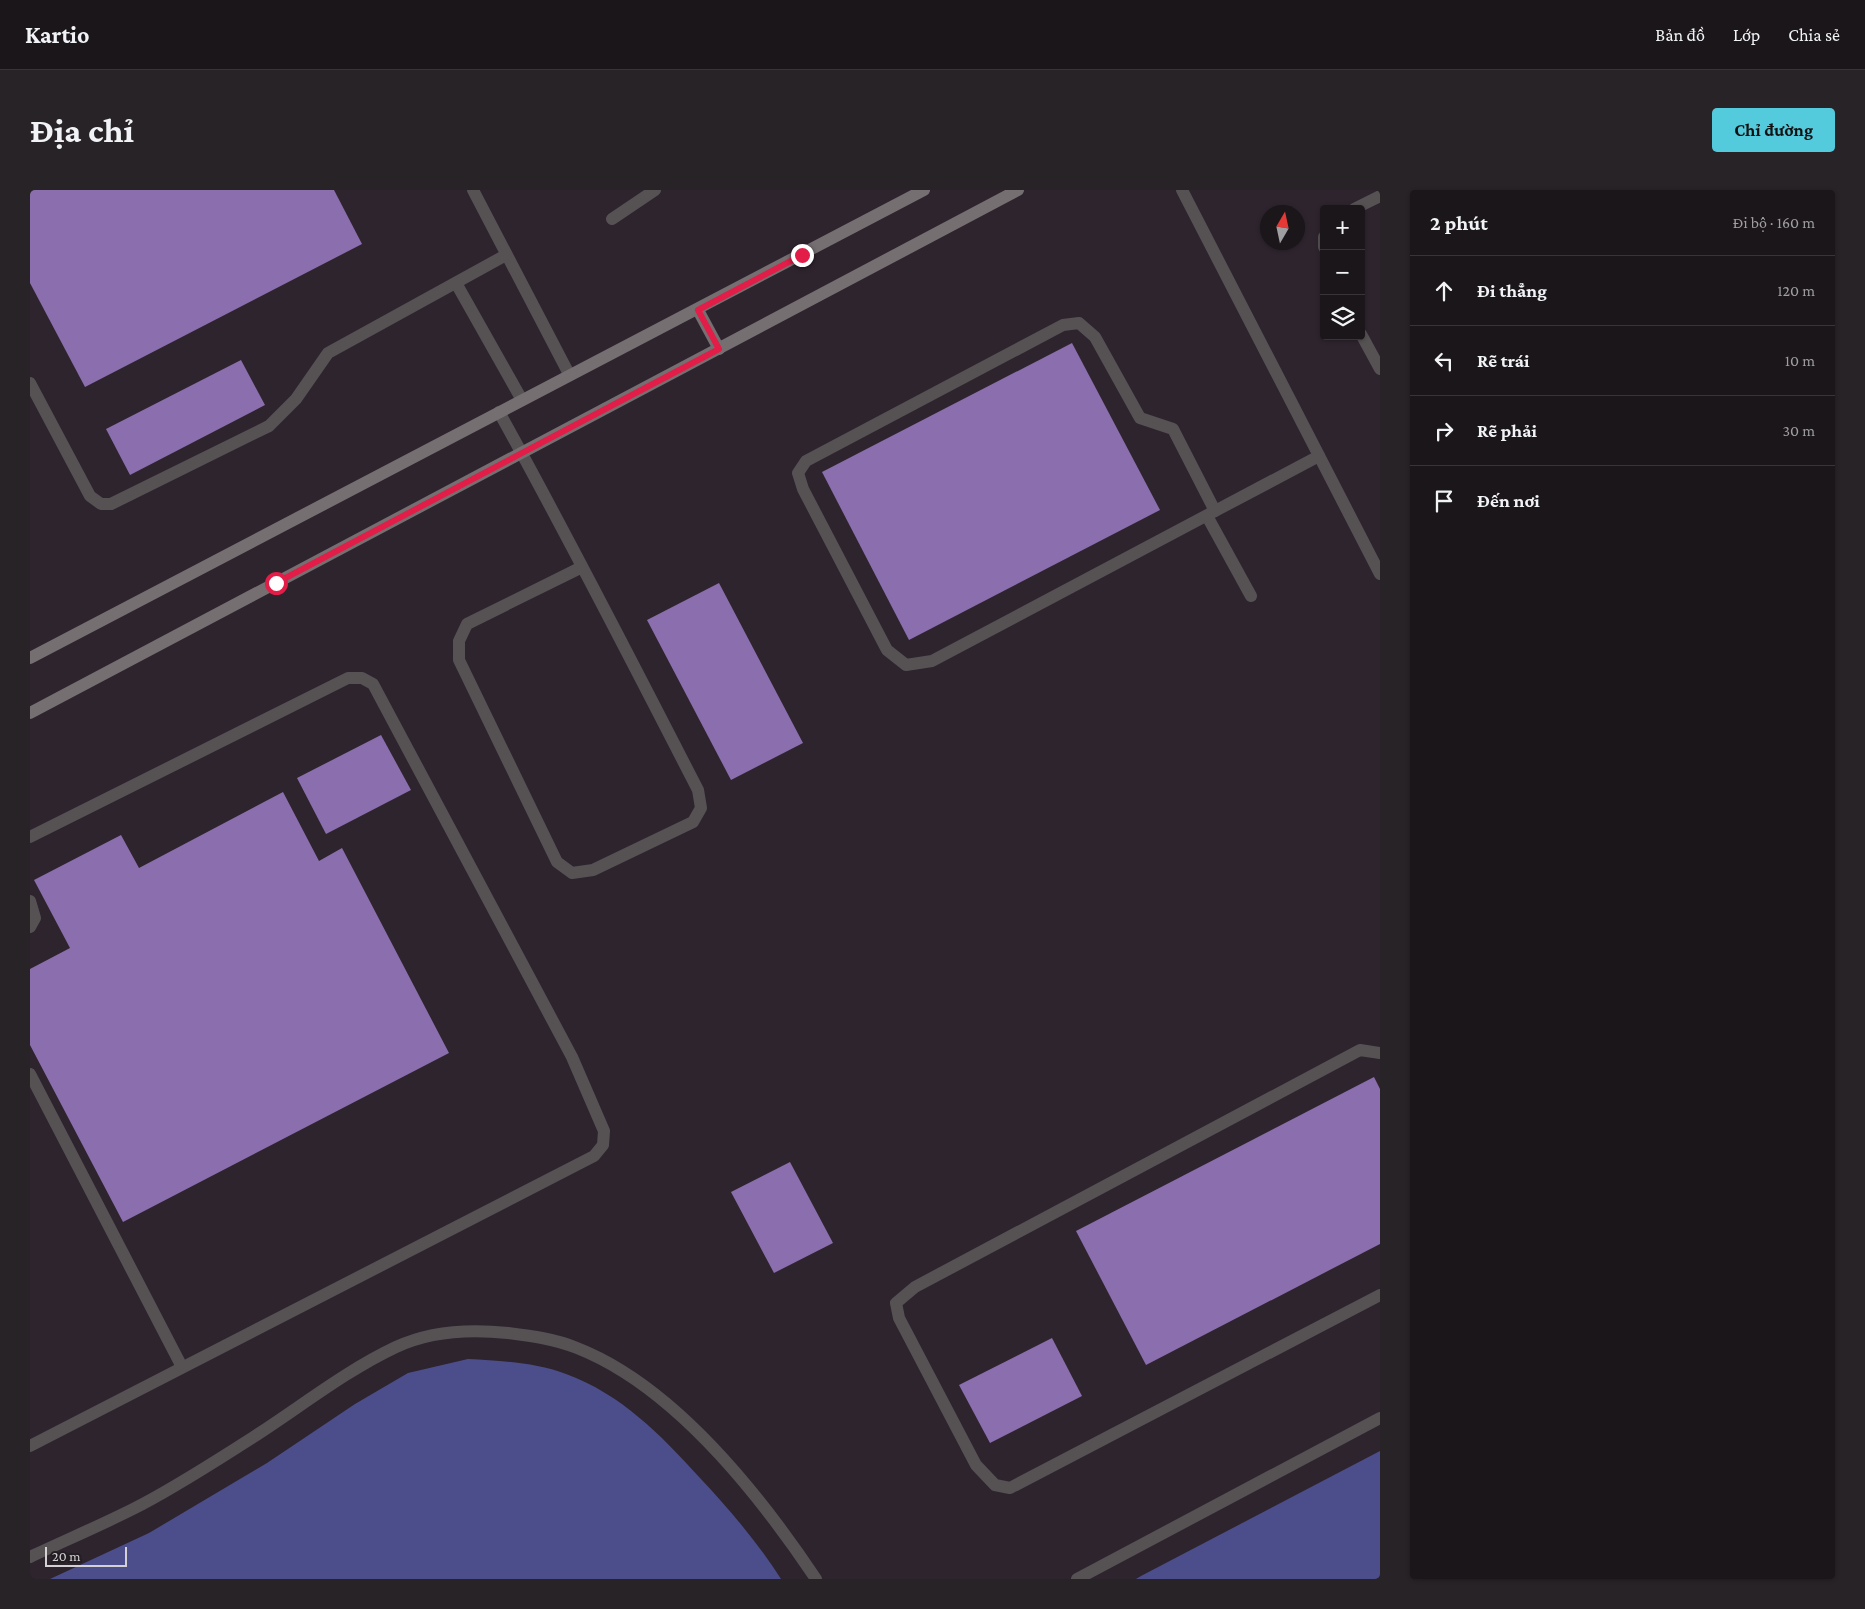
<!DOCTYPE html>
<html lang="vi">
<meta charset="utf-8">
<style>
:root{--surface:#1a161a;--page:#272327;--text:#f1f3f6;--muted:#9f9fa2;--line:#383539;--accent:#54cadd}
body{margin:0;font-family:"Crimson Pro",serif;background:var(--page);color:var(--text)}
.controls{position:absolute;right:15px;top:15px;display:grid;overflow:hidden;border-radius:5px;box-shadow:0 1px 4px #0004}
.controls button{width:45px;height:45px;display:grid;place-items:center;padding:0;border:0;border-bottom:1px solid var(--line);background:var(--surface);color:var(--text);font:25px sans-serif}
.compass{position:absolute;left:1230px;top:15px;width:45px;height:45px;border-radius:50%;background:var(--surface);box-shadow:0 1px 4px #0004;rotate:9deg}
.scale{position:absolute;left:15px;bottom:12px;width:82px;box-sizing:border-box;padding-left:5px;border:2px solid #d4d0d4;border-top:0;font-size:14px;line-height:18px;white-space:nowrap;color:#d4d0d4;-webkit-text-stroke:4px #231e23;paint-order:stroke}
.stop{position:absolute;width:15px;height:15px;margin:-11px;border:4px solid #e11d48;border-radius:50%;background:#fff}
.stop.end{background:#e11d48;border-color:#fff;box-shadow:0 1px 5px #0008}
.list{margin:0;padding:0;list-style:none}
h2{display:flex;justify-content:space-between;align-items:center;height:65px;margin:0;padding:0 20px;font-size:21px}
h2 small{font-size:16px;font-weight:400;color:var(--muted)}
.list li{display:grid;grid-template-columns:32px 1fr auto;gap:15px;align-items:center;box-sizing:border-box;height:70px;padding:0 20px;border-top:1px solid var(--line)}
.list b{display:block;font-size:19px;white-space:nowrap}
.list em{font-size:16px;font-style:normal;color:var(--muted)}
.icon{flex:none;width:28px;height:28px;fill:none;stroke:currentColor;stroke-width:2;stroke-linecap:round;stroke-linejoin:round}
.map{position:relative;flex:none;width:1350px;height:1389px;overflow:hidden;border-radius:5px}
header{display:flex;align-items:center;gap:30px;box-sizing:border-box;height:70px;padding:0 25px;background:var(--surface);border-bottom:1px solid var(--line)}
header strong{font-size:24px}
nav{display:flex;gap:28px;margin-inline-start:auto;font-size:18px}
.intro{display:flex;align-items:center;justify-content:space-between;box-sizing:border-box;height:120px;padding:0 30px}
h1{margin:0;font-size:35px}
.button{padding:12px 22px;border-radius:5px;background:var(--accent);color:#111;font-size:18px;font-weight:700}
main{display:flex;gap:30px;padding:0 30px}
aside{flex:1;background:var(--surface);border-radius:5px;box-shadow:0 1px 4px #0004}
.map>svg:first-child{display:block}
</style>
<header>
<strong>Kartio</strong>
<nav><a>Bản đồ</a><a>Lớp</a><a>Chia sẻ</a></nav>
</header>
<div class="intro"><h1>Địa chỉ</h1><a class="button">Chỉ đường</a></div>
<main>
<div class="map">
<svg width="1350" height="1389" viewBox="0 0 1350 1389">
<rect width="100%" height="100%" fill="#231e23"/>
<path fill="#2e242e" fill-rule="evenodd" d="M 0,0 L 1350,0 L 1350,1389 L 0,1389 ZM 1294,19 L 1331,19 L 1331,146 L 1294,146 ZM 1238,22 L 1268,22 L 1268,52 L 1238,52 Z"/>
<g fill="#4c4e8c">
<path d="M 438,1169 C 471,1171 505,1172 536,1184 C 591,1204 631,1245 670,1288 C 700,1320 728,1353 751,1389 L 20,1389 L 119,1343 L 237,1273 L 325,1214 L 378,1183 Z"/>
<polygon points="1350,1261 1350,1389 1106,1389 1111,1386"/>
</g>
<g fill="#8a6eae">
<polygon points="0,0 304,0 332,54 55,197 0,93"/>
<polygon points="1042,153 1130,320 879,450 792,282"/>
<polygon points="211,170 235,215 100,285 76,239"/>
<polygon points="689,393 773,553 701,590 617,430"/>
<polygon points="351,545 381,600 296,644 267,588"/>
<polygon points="253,602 289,671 312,658 419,863 93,1032 0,855 0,779 40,758 4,690 91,645 109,678"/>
<polygon points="1344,887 1350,899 1350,1054 1116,1175 1046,1041"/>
<polygon points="760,972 803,1053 744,1083 701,1002"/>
<polygon points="1022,1148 1052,1206 960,1253 929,1195"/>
</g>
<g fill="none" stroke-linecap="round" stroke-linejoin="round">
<g stroke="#565254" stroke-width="12">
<polyline points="443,0 539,184"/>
<polyline points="1324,19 1350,6"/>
<polyline points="582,29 625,0"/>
<polyline points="1294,47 1294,57"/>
<polyline points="426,93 492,210"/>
<polygon points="1049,133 1065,147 1110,228 1143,239 1185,321 902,471 876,475 857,460 773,299 768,283 776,271 1033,135"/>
<polyline points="1331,144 1350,179"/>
<polyline points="0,193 60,306 71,314 81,314 239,236 266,209 298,163 476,65"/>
<path d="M 469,222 C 538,346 603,474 668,600 L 671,618 L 663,632 L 563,680 L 542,683 L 527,672 L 429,470 L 429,451 L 437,434 L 552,377"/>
<polyline points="1185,321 1289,266"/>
<polyline points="1177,326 1221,406"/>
<polyline points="0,647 318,488 332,488 343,494 542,867 574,941 573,955 564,966 0,1256"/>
<polyline points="0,711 5,728 0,737"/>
<polyline points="1350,863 1330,860 885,1097 866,1113 869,1128 946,1275 965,1295 980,1298 1350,1105"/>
<polyline points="0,884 152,1177"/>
<path d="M 0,1367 C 34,1351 69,1336 103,1319 C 143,1299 184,1272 222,1248 C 269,1218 315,1181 366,1157 C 400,1141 441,1139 478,1143 C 502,1146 525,1149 547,1158 C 644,1196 729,1304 786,1389"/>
<polyline points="1047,1389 1350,1228"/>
</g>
<polyline stroke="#565254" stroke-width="12" points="1152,0 1350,384"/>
<g stroke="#756f71" stroke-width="12">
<polyline points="668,120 689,159"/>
<polyline points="0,468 894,0"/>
<polyline points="0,523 988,0"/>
</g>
</g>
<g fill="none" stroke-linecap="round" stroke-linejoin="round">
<polyline stroke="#e11d48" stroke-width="6" points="246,393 689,159 668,120 772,65"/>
</g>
</svg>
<div class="controls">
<button>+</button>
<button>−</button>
<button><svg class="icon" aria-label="layers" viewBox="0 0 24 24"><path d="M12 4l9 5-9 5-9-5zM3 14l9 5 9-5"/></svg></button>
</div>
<svg class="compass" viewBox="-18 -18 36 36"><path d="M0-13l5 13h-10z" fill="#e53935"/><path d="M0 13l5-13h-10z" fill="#9f9fa2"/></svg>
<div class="scale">20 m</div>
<div class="stop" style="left:246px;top:393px"></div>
<div class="stop end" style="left:772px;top:65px"></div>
</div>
<aside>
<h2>2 phút<small>Đi bộ · 160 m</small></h2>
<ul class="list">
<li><svg class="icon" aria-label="ahead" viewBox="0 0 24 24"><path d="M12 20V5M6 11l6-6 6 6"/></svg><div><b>Đi thẳng</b></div><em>120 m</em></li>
<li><svg class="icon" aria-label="left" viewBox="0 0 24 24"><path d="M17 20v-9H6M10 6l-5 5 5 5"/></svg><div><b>Rẽ trái</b></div><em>10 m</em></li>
<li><svg class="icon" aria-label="right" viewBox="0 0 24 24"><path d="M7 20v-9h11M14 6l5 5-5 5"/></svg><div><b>Rẽ phải</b></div><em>30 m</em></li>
<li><svg class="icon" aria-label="arrive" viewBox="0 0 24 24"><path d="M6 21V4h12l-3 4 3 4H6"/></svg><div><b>Đến nơi</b></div></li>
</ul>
</aside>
</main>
